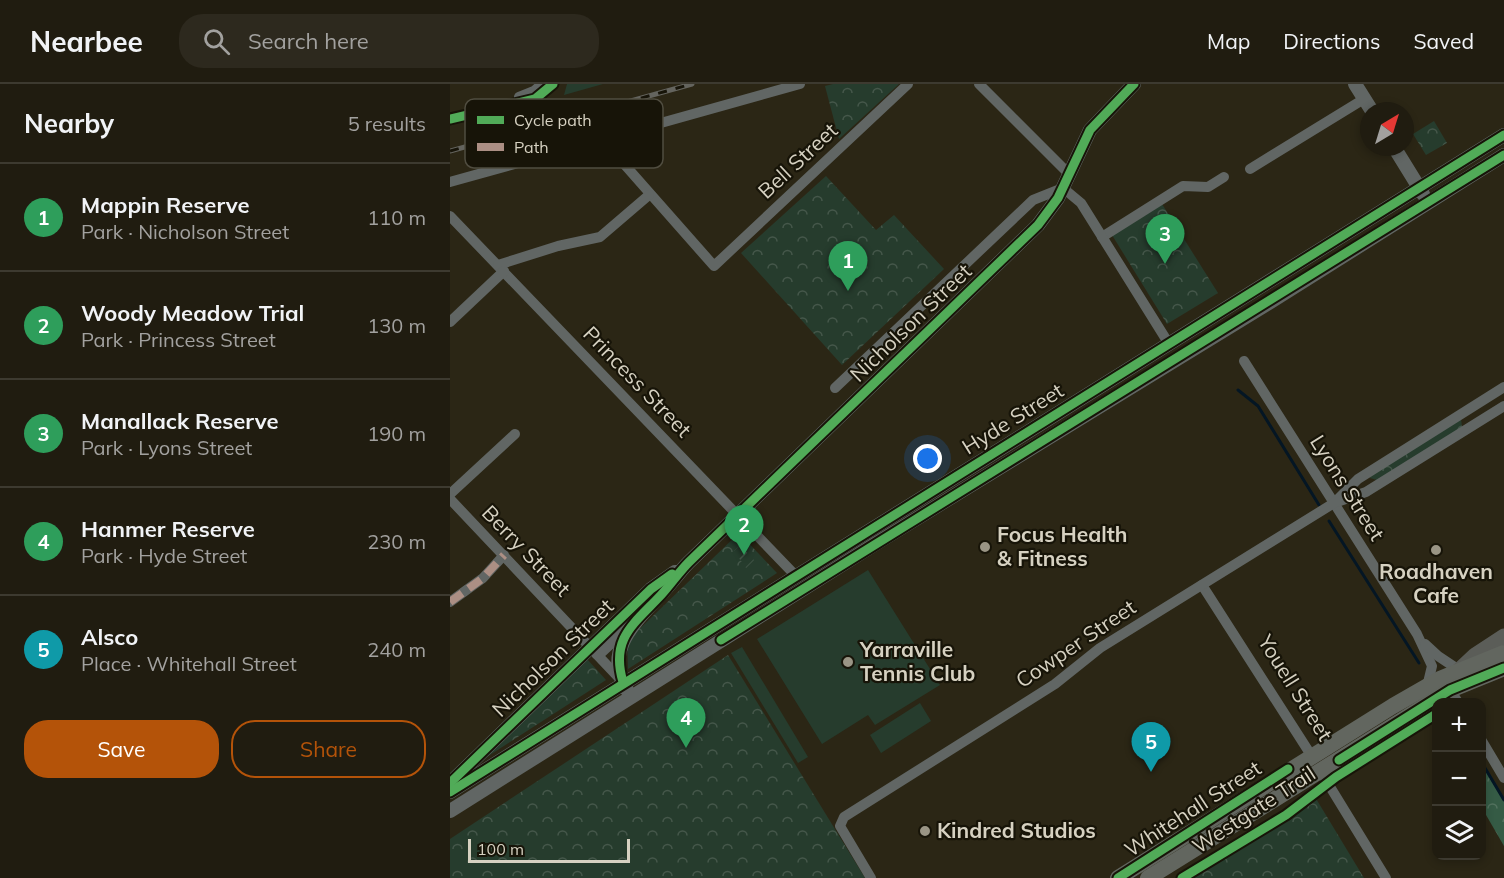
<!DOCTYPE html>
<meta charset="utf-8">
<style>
:root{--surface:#201c10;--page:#2d291e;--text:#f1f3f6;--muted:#a2a19f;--line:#3d3a30;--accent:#b45309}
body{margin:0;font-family:Mulish,sans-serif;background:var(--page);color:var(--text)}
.controls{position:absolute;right:18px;bottom:18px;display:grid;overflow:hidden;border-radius:12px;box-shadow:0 3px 9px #0003}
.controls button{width:54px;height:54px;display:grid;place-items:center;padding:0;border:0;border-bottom:2px solid var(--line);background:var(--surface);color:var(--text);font:30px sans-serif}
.compass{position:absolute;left:910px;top:18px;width:54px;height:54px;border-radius:50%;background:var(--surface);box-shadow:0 3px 9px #0003;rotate:38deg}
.scale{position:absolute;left:18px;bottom:15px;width:162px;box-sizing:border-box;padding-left:6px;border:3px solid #d6d1c1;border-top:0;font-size:16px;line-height:21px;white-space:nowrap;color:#d6d1c1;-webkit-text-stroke:4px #171408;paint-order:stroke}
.you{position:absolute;left:478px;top:375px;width:21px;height:21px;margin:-15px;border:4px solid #fff;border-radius:50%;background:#1a73e8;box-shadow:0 0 0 9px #1a73e833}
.badge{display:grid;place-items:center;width:39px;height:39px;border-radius:50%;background:var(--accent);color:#fff;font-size:20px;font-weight:700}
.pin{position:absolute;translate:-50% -50px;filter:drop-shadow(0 2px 3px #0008)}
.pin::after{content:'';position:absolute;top:32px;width:21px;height:18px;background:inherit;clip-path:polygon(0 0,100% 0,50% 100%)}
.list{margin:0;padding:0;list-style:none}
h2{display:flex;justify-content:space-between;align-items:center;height:78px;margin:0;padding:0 24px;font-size:26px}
h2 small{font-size:20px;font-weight:400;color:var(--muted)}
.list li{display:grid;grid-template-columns:39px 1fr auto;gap:18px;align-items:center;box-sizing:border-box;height:108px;padding:0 24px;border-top:2px solid var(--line)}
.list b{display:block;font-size:22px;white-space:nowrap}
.list p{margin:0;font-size:20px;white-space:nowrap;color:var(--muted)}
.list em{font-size:20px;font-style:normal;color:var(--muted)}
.actions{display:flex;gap:12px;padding:18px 24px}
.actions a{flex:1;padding:14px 0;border:2px solid var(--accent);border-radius:24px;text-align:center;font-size:21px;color:var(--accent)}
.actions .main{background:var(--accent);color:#fff}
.icon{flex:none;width:33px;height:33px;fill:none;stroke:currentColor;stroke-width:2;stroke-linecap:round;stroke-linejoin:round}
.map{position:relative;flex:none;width:1054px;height:794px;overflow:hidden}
header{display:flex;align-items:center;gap:36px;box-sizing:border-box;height:84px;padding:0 30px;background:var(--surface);border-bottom:2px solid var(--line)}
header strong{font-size:28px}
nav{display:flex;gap:33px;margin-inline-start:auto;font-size:21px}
.search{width:420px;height:54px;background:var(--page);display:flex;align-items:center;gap:15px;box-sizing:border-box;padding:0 21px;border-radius:24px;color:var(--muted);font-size:22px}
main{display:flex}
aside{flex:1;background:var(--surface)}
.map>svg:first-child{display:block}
</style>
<header>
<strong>Nearbee</strong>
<div class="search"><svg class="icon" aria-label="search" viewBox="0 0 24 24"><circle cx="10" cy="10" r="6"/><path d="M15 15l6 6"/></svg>Search here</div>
<nav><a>Map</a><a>Directions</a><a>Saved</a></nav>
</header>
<main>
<aside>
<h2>Nearby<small>5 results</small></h2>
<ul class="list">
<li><span class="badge" style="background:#2e9e5b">1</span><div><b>Mappin Reserve</b><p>Park · Nicholson Street</p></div><em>110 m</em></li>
<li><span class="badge" style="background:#2e9e5b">2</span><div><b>Woody Meadow Trial</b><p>Park · Princess Street</p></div><em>130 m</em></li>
<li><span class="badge" style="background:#2e9e5b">3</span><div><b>Manallack Reserve</b><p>Park · Lyons Street</p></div><em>190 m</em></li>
<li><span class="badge" style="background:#2e9e5b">4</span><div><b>Hanmer Reserve</b><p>Park · Hyde Street</p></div><em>230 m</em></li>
<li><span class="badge" style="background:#0f9aa8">5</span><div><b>Alsco</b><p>Place · Whitehall Street</p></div><em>240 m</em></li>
</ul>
<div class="actions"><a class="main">Save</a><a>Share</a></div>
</aside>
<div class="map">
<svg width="1054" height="794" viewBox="0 0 1054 794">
<defs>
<pattern id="forest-crowns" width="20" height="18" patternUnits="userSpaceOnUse" patternTransform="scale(1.5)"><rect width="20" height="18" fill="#355b45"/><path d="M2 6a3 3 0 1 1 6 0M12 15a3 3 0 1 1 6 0" fill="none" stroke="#52725e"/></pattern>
<pattern id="park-crowns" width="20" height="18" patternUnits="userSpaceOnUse" patternTransform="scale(1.5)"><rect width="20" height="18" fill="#263c2d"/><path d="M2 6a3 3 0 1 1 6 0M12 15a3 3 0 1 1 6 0" fill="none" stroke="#45574a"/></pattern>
<pattern id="garden-furrows" width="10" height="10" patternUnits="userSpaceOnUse" patternTransform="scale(1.5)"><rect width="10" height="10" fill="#263c2d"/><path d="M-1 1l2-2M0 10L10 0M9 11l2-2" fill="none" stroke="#45574a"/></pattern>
</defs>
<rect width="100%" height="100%" fill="#2b2615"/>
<g fill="#263c2d">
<polygon points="117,0 153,0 114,11"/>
<polygon points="418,486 490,601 425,641 418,631 372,660 307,555"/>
<polygon points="292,563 358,673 348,679 281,569"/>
<polygon points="470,619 481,637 431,669 420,651"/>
</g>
<polygon fill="url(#forest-crowns)" points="1032,679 1054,716 1054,762 1032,724"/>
<g fill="url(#park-crowns)">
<polygon points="383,0 449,0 389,55 375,2"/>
<polygon points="984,37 997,59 976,71 963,50"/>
<polygon points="376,92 426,146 444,131 494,185 392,281 291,169"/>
<polygon points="712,120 768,209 717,240 662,151"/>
<polygon points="1011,335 1012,343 927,396 920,394 921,390"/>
<polygon points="289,449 327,489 178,585 177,557"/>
<polygon points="278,571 415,794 0,794 0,755"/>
<polygon points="137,575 156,596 29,678"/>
<polygon points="865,713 914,794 738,794"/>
</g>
<polygon fill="url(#garden-furrows)" points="290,461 304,476 296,484 284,467"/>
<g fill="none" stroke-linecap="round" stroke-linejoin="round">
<g stroke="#041624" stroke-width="3">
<polyline points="788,306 808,322 869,421"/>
<polyline points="879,437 969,579"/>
<polyline points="1032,679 1054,716"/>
</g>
<g stroke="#616664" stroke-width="10">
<polyline points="529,0 619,90"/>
<polyline points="69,13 84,7 92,0"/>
<polyline points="0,35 85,15 103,0"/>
<polyline points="152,55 264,182 458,0"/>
<polyline points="800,85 914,15"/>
<polyline points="0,98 350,0"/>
<polyline points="0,132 345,491"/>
<polyline points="652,153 733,102 758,103 774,93"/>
<polyline points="48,181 108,162 150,153 199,111"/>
<polyline points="0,238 54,187"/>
<polyline points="794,277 967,550 982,582 977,603"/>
<polyline points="385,304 583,116 613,104 631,119 719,260"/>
<polyline points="0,410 65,350"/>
<polyline points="0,415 171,596"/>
<polyline points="887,418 916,408 1054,322"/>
<polyline points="752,501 861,671"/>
<polyline points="0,518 33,494 54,471"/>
<polyline points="975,560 988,572 1009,586"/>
<polyline points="1000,606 1008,618"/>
<polyline points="1032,657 1054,694"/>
<polyline points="871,688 936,794"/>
<polyline points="421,794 390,742 394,733 605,600 650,564 884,419 908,395 1054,303"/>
</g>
<g stroke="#616664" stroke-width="14">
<polyline points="905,0 922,27"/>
<polyline points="944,63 973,110"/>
<polyline points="148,569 175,544"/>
<path d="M 177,606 C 152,566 186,538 211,510 C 221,500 229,488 239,478 L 588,141 L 608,114 L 640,46 L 684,0"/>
<polyline points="0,699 201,505 225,488"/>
<polyline points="0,708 1054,51"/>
<polyline points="0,727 425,460 822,217 1054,71"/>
</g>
<polyline stroke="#5b5d58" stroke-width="15" points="1009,586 1025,571 1054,552"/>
<g stroke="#62665f" stroke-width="16">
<polyline points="668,794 943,622 990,595 1054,569"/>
<polyline points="698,794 1000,606 1054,584"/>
</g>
<defs>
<polyline id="rail" points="0,67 242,0"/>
</defs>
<use href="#rail" stroke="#64645e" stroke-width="5"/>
<use href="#rail" stroke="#171408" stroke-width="3" stroke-dasharray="9" stroke-linecap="butt"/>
<polyline stroke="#ac8f84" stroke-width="8" stroke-dasharray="15 8" stroke-linecap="butt" points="0,518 33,494 54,471"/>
<defs>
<g id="cycleway">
<polyline points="0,35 85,15 103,0"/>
<polyline points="271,556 1054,71"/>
<path d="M 173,598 C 160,554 184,540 211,511 C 221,500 229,488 239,478 L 588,141 L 608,114 L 640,46 L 684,0"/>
<polyline points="889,676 1000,606 1054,584"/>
<polyline points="0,699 201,505 222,490"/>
<polyline points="0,708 1054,51"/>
<polyline points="668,794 838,685"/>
<polyline points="732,794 836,731 886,693 986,630"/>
</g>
</defs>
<use href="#cycleway" stroke="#171408" stroke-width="13"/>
<use href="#cycleway" stroke="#51ab58" stroke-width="9"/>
</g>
<g fill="#9a9585" stroke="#171408" stroke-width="2">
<circle cx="535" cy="463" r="6"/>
<circle cx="986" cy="466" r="6"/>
<circle cx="398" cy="578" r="6"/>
<circle cx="475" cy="747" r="6"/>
</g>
<g text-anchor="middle" stroke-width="4.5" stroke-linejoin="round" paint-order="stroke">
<g font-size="21" fill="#d6d1c1" stroke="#171408">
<text transform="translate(348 77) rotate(-43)" y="7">Bell Street</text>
<text transform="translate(461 239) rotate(-44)" y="7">Nicholson Street</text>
<text transform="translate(187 298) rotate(46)" y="7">Princess Street</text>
<text transform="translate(563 335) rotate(-32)" y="7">Hyde Street</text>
<text transform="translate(897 404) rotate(58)" y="7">Lyons Street</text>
<text transform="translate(76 467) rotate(46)" y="7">Berry Street</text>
<text transform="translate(626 560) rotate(-34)" y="7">Cowper Street</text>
<text transform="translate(103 574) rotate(-44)" y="7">Nicholson Street</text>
<text transform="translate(845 604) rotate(58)" y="7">Youell Street</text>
<text transform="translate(743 725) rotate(-33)" y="7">Whitehall Street</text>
<text transform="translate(804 726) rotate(-33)" y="7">Westgate Trail</text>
</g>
<g font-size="21" font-weight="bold" fill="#d6d1c1" stroke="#171408" text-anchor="start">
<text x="547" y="458">Focus Health<tspan x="547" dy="24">&amp; Fitness</tspan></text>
<text x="986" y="495" text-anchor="middle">Roadhaven<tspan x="986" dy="24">Cafe</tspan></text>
<text x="410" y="573">Yarraville<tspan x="410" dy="24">Tennis Club</tspan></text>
<text x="487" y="754">Kindred Studios</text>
</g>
</g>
<rect x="15" y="15" width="198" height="69" rx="9" fill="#171408" stroke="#504d40" stroke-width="1.5"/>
<rect x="27" y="32" width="27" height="8" fill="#51ab58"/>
<rect x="27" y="59" width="27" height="8" fill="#ac8f84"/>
<g font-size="16" fill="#d6d1c1">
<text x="64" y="42">Cycle path</text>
<text x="64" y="69">Path</text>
</g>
</svg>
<div class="controls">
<button>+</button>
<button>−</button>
<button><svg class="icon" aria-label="layers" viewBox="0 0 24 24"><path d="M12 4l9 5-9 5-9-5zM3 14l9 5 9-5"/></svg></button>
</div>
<svg class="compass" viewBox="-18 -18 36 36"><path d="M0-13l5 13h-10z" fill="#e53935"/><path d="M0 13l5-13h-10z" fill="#a2a19f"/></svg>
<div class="scale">100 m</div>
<div class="you"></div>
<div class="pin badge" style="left:398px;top:207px;background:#2e9e5b">1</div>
<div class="pin badge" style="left:294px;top:471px;background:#2e9e5b">2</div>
<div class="pin badge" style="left:715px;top:180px;background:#2e9e5b">3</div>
<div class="pin badge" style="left:236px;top:664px;background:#2e9e5b">4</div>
<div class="pin badge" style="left:701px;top:688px;background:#0f9aa8">5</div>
</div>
</main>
